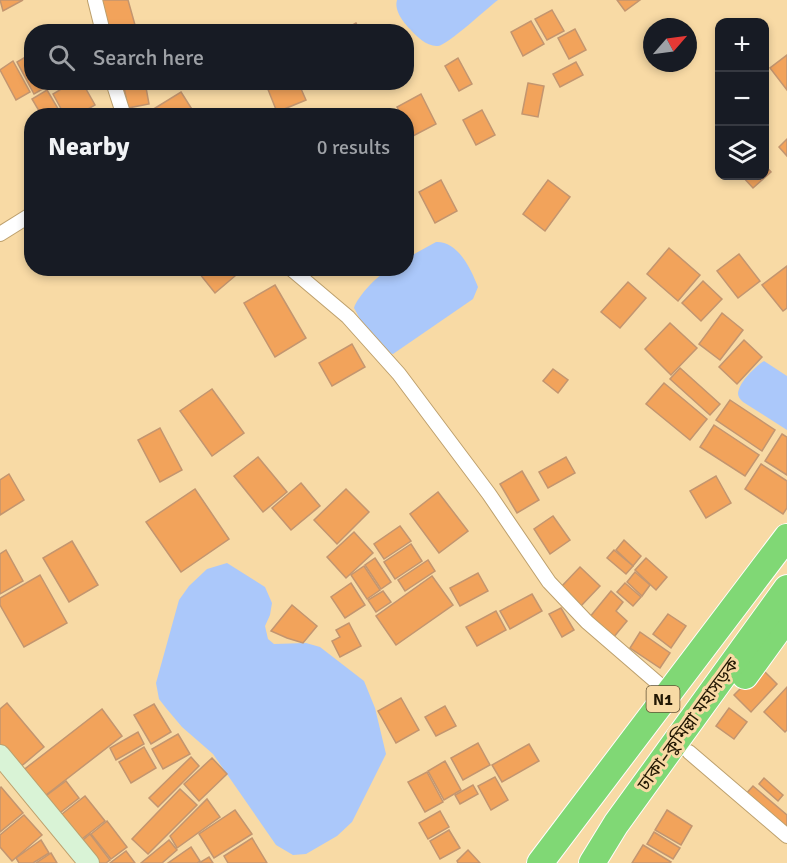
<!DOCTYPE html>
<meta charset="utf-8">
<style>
:root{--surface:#171b24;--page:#242831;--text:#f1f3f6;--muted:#9ea1a6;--line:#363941}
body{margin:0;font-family:Signika,"Noto Sans Bengali",sans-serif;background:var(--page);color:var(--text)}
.controls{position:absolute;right:18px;top:18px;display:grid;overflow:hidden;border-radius:12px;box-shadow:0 3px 9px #0003}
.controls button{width:54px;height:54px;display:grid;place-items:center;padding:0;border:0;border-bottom:2px solid var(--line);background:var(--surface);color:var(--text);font:30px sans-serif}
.compass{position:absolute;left:643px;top:18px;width:54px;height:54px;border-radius:50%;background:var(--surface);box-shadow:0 3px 9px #0003;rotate:62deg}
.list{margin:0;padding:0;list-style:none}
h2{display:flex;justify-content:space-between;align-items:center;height:78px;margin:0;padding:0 24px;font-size:26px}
h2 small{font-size:20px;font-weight:400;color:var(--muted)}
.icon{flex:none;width:33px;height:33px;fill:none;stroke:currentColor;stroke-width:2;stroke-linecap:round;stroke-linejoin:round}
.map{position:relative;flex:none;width:787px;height:863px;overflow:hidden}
.search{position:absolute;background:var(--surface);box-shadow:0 3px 9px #0003;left:24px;top:24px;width:390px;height:66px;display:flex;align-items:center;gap:15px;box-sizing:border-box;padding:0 21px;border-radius:24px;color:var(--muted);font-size:22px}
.panel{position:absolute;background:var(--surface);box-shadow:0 3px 9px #0003;left:24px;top:108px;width:390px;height:168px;border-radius:24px}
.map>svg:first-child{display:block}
</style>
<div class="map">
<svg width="787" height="863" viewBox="0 0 787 863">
<rect width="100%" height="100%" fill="#f8daa5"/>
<g fill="#abc8fa">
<path d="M 397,0 L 498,0 C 487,8 448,45 438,46 C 427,47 416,36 410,29 C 403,22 394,10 397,0 Z"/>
<path d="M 436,242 C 458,241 471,269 478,287 L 473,299 L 393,354 L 389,353 L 361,321 L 354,308 C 357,297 380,272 391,269 C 395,267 402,269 406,268 L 407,258 Z"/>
<path d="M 764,361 L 787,376 L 787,430 L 743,402 C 740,399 738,397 738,393 C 739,382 756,366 764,361 Z"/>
<polygon points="227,563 265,587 272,603 270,615 265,626 268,639 274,644 306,643 320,647 364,681 375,708 386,754 352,822 337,836 306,854 293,855 276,845 213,754 182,727 166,708 159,699 156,683 179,600 189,586 207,569"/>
</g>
<g fill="#f2a35b" stroke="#c3956f" stroke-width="1.5">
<polygon points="0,0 23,0 3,11"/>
<polygon points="99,0 128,0 137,32 107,32"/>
<polygon points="617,0 640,0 625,11"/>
<polygon points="552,10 564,31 547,40 535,19"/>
<polygon points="531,21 544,44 523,56 511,32"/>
<polygon points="356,23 361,32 340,32"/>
<polygon points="575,29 586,50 569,59 558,38"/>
<polygon points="32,53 32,82 55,82 34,94 17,62"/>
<polygon points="787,55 787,90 770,68"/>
<polygon points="458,58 472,84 459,91 445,66"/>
<polygon points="13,61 30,92 16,100 0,70"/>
<polygon points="576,62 583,75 560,87 553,74"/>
<polygon points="73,82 82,82 95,105 76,116 65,116 53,94"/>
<polygon points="123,82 145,82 149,104 128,108"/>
<polygon points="278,82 298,82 306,100 277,112 267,87"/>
<polygon points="385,82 399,82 389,89"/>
<polygon points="528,83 544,86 538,117 522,114"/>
<polygon points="47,90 60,112 54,116 42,116 32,99"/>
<polygon points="181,92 195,114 149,116 147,113"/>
<polygon points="421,94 436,124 413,136 406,123 406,116 402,116 397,107"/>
<polygon points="482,110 495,135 476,145 463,120"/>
<polygon points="787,139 787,156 779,147"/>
<polygon points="764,164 771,172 753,188 742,176 764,176"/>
<polygon points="441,180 457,211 435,223 419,192"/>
<polygon points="548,180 570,197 545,231 523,214"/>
<polygon points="669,248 700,275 678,301 647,274"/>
<polygon points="739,254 760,281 738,298 717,271"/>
<polygon points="787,266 787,308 783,311 762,285"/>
<polygon points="195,268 229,268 235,276 215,293"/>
<polygon points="703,281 722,299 701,321 682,303"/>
<polygon points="628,282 646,298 620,328 601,312"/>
<polygon points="275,285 306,338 275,357 244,303"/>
<polygon points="722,313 743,330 720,360 699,344"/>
<polygon points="670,323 697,348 671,375 645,349"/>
<polygon points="744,340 762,357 737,384 719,367"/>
<polygon points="352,344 365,367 332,386 319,363"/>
<polygon points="680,368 720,404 710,415 670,379"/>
<polygon points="553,369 568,380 558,393 543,381"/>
<polygon points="664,383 707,419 690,440 646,404"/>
<polygon points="212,389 244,433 212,456 180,411"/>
<polygon points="730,400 775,430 762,451 716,420"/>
<polygon points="714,425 759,455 745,476 700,447"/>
<polygon points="160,428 182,470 160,482 138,440"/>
<polygon points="782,434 787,437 787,475 765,461"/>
<polygon points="258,457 287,492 263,512 234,476"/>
<polygon points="566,457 575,473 548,488 539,472"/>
<polygon points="761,464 787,481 787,508 783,514 745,489"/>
<polygon points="522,471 539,500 517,513 500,484"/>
<polygon points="9,474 24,500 0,515 0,480"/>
<polygon points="716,476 731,503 706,518 690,491"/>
<polygon points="301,483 320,506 291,530 272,508"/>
<polygon points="195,489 229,539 181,572 146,522"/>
<polygon points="346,489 369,512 337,544 314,520"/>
<polygon points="438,492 468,531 439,553 410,514"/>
<polygon points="553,516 570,540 550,554 534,529"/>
<polygon points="400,526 411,541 384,559 374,544"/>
<polygon points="354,532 373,553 346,578 327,557"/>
<polygon points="624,540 641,556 633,566 616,550"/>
<polygon points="72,541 98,585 69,602 43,558"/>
<polygon points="411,544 422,561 395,579 384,562"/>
<polygon points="6,550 23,581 0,594 0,554"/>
<polygon points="614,550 633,566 626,574 607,558"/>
<polygon points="375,558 391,582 381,589 365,565"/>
<polygon points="646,558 667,577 656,590 635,570"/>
<polygon points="428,560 435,571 405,591 398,580"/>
<polygon points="364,566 380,590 367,599 351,575"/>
<polygon points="580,567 600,586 581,606 561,587"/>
<polygon points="635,572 650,585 642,596 627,582"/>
<polygon points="478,573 488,591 460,606 450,588"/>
<polygon points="40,575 67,623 24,647 0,605 0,598"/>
<polygon points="432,576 453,605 396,645 376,616"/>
<polygon points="351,583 365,605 345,618 331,597"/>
<polygon points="625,583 641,597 633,606 617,592"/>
<polygon points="383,591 391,602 376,612 368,600"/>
<polygon points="611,591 623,602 616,611 627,621 613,638 589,618"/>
<polygon points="532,594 542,611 510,629 500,611"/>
<polygon points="292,605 317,626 303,643 287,638 271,631"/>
<polygon points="561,608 574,630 562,637 549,614"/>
<polygon points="496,611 506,630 477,646 466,627"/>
<polygon points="668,614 686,626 671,648 653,634"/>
<polygon points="349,623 361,646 340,657 332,641 340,637 336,630"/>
<polygon points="640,632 670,653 660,668 630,648"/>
<polygon points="761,668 777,684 751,712 734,695"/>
<polygon points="787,687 787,730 785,732 764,712"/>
<polygon points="401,698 419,730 396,743 378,711"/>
<polygon points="7,703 44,747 12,774 0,760 0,709"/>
<polygon points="154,704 171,732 151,744 134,715"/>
<polygon points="445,706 456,726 436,736 425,717"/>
<polygon points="729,708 747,722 734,739 716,726"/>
<polygon points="102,709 122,736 37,802 17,775"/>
<polygon points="138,732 144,744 116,760 110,748"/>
<polygon points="178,734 190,754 163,769 152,749"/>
<polygon points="478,743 490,765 463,780 451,758"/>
<polygon points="529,744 539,761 502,782 492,765"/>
<polygon points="144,747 156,768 131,783 119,762"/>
<polygon points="191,757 199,766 158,807 149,798"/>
<polygon points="212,758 227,774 199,801 184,784"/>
<polygon points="445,761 461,790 444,800 428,771"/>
<polygon points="427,772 443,802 425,812 408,782"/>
<polygon points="495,777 508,800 491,810 478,786"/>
<polygon points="764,778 783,795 778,801 759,784"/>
<polygon points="66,781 79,798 52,819 39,801"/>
<polygon points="473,785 478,794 460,804 455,795"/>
<polygon points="753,786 787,815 787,830 745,795"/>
<polygon points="1,787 23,813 0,832 0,788"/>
<polygon points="180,789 197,805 148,854 132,839"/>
<polygon points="85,796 105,821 73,846 53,821"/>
<polygon points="207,799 220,817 177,848 170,836"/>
<polygon points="235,810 252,834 214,858 199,834"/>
<polygon points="667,810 692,826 681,845 655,830"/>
<polygon points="440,811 449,827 428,839 419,823"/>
<polygon points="24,815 42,835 12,861 0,847 0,835"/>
<polygon points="107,821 127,847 111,859 91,834"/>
<polygon points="449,830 460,848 440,859 430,841"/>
<polygon points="654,832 680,848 673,859 647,844"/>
<polygon points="90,834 110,860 106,863 92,863 77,845"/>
<polygon points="252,838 267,863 228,863 224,856"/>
<polygon points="41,840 49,853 33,863 19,863 16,858"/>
<polygon points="169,840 177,850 162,863 141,863"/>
<polygon points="643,845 671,862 670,863 632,863"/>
<polygon points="191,847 200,861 197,863 168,863"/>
<polygon points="468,850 480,863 458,863 457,861"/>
<polygon points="126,851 135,863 110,863"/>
<polygon points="51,853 57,863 36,863"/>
<polygon points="209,857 213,863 199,863"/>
</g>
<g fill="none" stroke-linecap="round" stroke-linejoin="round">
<defs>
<g id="street">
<polyline points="95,0 103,32"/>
<polyline points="113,82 124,116"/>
<polyline points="0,234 32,214"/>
<polyline points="290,268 348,317 399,374 489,494 549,582 587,622 668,692"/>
<polyline points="689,752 787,836"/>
</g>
<polyline id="secondary" points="0,755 89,863"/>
<g id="highway">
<polyline points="745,676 787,618"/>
<polyline points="540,863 787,537"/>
<polyline points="592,863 616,824 787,588"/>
</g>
</defs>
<use href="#street" stroke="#bda06d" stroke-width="16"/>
<use href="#secondary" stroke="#bda06d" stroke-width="22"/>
<use href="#highway" stroke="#fff" stroke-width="28"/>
<use href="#street" stroke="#fff" stroke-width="14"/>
<use href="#secondary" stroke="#d9f3d6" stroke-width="20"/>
<use href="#highway" stroke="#80d875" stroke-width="26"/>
</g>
<g text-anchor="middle" stroke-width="6" stroke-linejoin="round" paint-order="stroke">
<rect fill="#f8daa5" stroke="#625234" stroke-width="1.5" x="646.5" y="686" width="33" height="26" rx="4.5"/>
<g font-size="16" font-weight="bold" fill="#221703">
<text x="663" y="705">N1</text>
</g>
<g font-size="18" fill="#221703" stroke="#f8daa5">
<text transform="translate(688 724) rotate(-54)" y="6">ঢাকা–কুমিল্লা মহাসড়ক</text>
</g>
</g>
</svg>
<div class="controls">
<button>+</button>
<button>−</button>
<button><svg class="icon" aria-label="layers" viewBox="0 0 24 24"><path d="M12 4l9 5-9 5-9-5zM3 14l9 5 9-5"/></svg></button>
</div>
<svg class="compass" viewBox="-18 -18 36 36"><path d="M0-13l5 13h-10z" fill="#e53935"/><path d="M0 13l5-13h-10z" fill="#9ea1a6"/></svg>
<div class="search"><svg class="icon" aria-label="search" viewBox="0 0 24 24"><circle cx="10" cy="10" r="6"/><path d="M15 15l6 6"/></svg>Search here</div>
<section class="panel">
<h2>Nearby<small>0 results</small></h2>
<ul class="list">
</ul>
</section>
</div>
